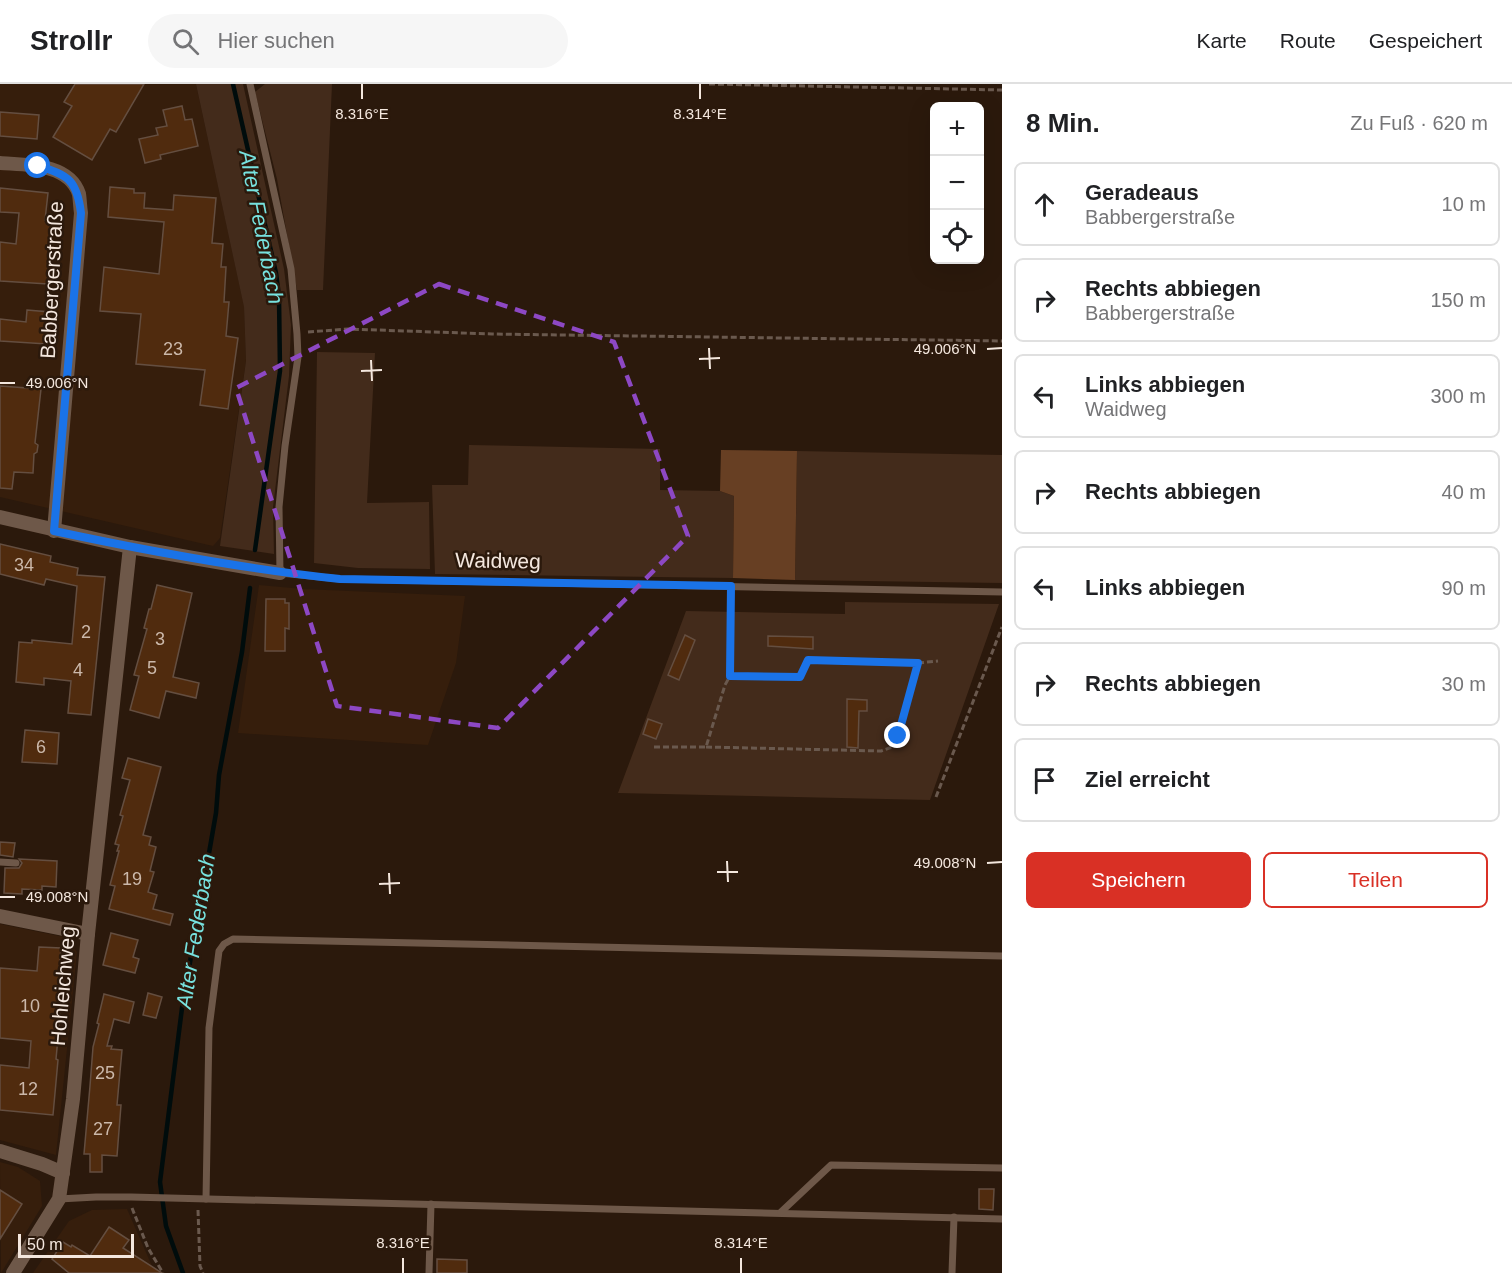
<!DOCTYPE html>
<html lang="de">
<meta charset="utf-8">
<style>
:root{--surface:#fff;--page:#f6f6f6;--text:#202124;--muted:#757577;--line:#e0e0e0;--accent:#d93025}
body{margin:0;font-family:Helvetica,sans-serif;background:var(--page);color:var(--text)}
.controls{position:absolute;right:18px;top:18px;display:grid;overflow:hidden;border-radius:9px;box-shadow:0 6px 24px #0002}
.controls button{width:54px;height:54px;display:grid;place-items:center;padding:0;border:0;border-bottom:2px solid var(--line);background:var(--surface);color:var(--text);font:30px sans-serif}
.scale{position:absolute;left:18px;bottom:15px;width:116px;box-sizing:border-box;padding-left:6px;border:3px solid #f4e7de;border-top:0;font-size:16px;line-height:21px;white-space:nowrap;color:#f4e7de;-webkit-text-stroke:4px #2b190c;paint-order:stroke}
.stop{position:absolute;width:18px;height:18px;margin:-14px;border:4px solid #1a73e8;border-radius:50%;background:#fff}
.stop.end{background:#1a73e8;border-color:#fff;box-shadow:0 2px 6px #0008}
.list{margin:0;padding:0;list-style:none}
h2{display:flex;justify-content:space-between;align-items:center;height:78px;margin:0;padding:0 24px;font-size:26px}
h2 small{font-size:20px;font-weight:400;color:var(--muted)}
.list li{display:grid;grid-template-columns:39px 1fr auto;gap:18px;align-items:center;box-sizing:border-box;height:84px;margin:0 12px 12px;padding:0 12px;border:2px solid var(--line);border-radius:9px}
.list b{display:block;font-size:22px;white-space:nowrap}
.list p{margin:0;font-size:20px;white-space:nowrap;color:var(--muted)}
.list em{font-size:20px;font-style:normal;color:var(--muted)}
.actions{display:flex;gap:12px;padding:18px 24px}
.actions a{flex:1;padding:14px 0;border:2px solid var(--accent);border-radius:9px;text-align:center;font-size:21px;color:var(--accent)}
.actions .main{background:var(--accent);color:#fff}
.icon{flex:none;width:33px;height:33px;fill:none;stroke:currentColor;stroke-width:2;stroke-linecap:round;stroke-linejoin:round}
.map{position:relative;flex:none;width:1002px;height:1189px;overflow:hidden}
header{display:flex;align-items:center;gap:36px;box-sizing:border-box;height:84px;padding:0 30px;background:var(--surface);border-bottom:2px solid var(--line)}
header strong{font-size:28px}
nav{display:flex;gap:33px;margin-inline-start:auto;font-size:21px}
.search{width:420px;height:54px;background:var(--page);display:flex;align-items:center;gap:15px;box-sizing:border-box;padding:0 21px;border-radius:33px;color:var(--muted);font-size:22px}
main{display:flex}
aside{flex:1;background:var(--surface)}
.map>svg:first-child{display:block}
</style>
<header>
<strong>Strollr</strong>
<div class="search"><svg class="icon" aria-label="search" viewBox="0 0 24 24"><circle cx="10" cy="10" r="6"/><path d="M15 15l6 6"/></svg>Hier suchen</div>
<nav><a>Karte</a><a>Route</a><a>Gespeichert</a></nav>
</header>
<main>
<div class="map">
<svg width="1002" height="1189" viewBox="0 0 1002 1189">
<rect width="100%" height="100%" fill="#2b190c"/>
<g fill="#361e0c">
<polygon points="0,0 196,0 244,222 246,277 220,454 213,462 0,413"/>
<polygon points="259,501 303,505 465,512 456,579 428,661 238,649"/>
<polygon points="0,840 64,853 77,868 56,1071 0,1056"/>
<polygon points="0,1078 18,1083 40,1097 42,1122 1,1189"/>
<polygon points="127,1125 155,1189 33,1189 69,1137 92,1126"/>
</g>
<g fill="#432b1b">
<polygon points="196,0 243,0 284,185 291,241 289,292 273,423 274,470 220,462 246,277 244,223"/>
<polygon points="265,0 332,0 323,206 297,206 277,95 255,8"/>
<polygon points="317,268 375,269 367,419 429,418 430,485 358,484 314,479"/>
<polygon points="469,361 660,365 660,406 720,407 734,412 733,494 435,490 432,401 468,401"/>
<polygon points="797,367 1002,371 1002,499 795,496"/>
<polygon points="845,518 999,520 930,716 618,709 686,527 845,530"/>
</g>
<polygon fill="#673f23" points="721,366 797,367 795,496 733,494 734,412 720,407"/>
<g fill="none" stroke-linecap="round" stroke-linejoin="round">
<g stroke="#000c0c" stroke-width="4.5">
<polyline points="233,0 276,189 279,213 280,287 255,466"/>
<polyline points="183,1189 166,1142 160,1098 182,924 216,729 219,691 242,568 250,504"/>
</g>
</g>
<g fill="#502b0e" stroke="#644e40" stroke-width="1.5">
<polygon points="75,0 144,0 116,48 110,45 92,76 53,53 72,22 64,18"/>
<polygon points="182,22 185,36 192,35 198,62 160,71 161,75 145,79 139,55 158,51 156,44 167,42 163,26"/>
<polygon points="0,28 39,31 37,55 0,52"/>
<polygon points="110,103 134,105 134,109 145,109 144,124 173,126 174,111 216,114 212,159 223,160 221,183 226,183 224,218 229,218 226,252 238,254 228,325 200,321 205,286 136,280 141,230 100,227 104,183 159,190 164,138 108,133"/>
<polygon points="0,104 48,109 45,136 52,137 48,200 0,197 0,158 16,160 19,129 0,128"/>
<polygon points="27,226 50,228 47,260 0,257 0,235 26,238"/>
<polygon points="0,302 41,305 35,359 38,361 37,368 34,370 33,389 14,388 12,405 0,404"/>
<polygon points="0,460 51,472 50,478 78,484 77,491 105,493 91,631 68,629 71,597 44,594 44,601 16,598 19,558 32,559 32,556 72,560 77,502 46,495 44,501 0,490"/>
<polygon points="157,501 192,509 173,593 199,599 196,614 166,607 159,634 130,626 139,592 134,591 147,545 144,544 149,525 151,525"/>
<polygon points="266,515 285,515 285,519 289,519 289,545 285,544 285,567 265,567"/>
<polygon points="685,551 695,556 679,596 668,591"/>
<polygon points="768,552 813,553 813,565 768,562"/>
<polygon points="847,615 867,616 867,627 859,627 858,664 847,663"/>
<polygon points="648,635 662,640 656,655 643,650"/>
<polygon points="25,646 59,649 57,680 22,678"/>
<polygon points="128,674 161,683 143,751 151,753 149,761 156,763 150,787 154,788 148,808 157,811 153,825 173,830 170,841 109,825 115,802 110,801 119,767 117,767 119,761 115,760 123,732 120,731 130,696 122,694"/>
<polygon points="0,758 15,759 13,773 0,771"/>
<polygon points="19,775 57,777 56,803 42,802 42,806 22,805 22,810 4,809 5,784 19,784 22,779"/>
<polygon points="111,849 138,856 133,873 139,875 135,889 103,881"/>
<polygon points="39,863 61,864 59,890 64,890 56,975 58,976 53,1031 0,1026 0,981 29,984 31,957 0,954 0,884 37,887"/>
<polygon points="148,909 162,913 156,934 143,931"/>
<polygon points="104,910 134,918 129,939 114,935 107,962 112,962 111,965 122,966 117,1021 121,1021 117,1072 102,1071 102,1088 90,1088 90,1070 84,1070 90,1002 93,963 99,940 97,939"/>
<polygon points="979,1105 994,1105 993,1126 979,1125"/>
<polygon points="0,1106 22,1120 0,1155"/>
<polygon points="109,1143 129,1156 123,1164 162,1189 69,1189 52,1175 63,1158 71,1163 72,1161 90,1172"/>
<polygon points="437,1175 467,1176 467,1189 437,1189"/>
</g>
<g fill="none" stroke-linecap="round" stroke-linejoin="round">
<g stroke="#6a594e" stroke-width="3" stroke-dasharray="6 3" stroke-linecap="butt">
<polyline points="709,0 1002,6"/>
<polyline points="308,248 348,245 492,250 1002,257"/>
<polyline points="918,579 938,577"/>
<polyline points="654,663 706,663 725,601 730,592 731,513"/>
<polyline points="706,663 881,667 892,663 898,652 918,579 809,576 800,593 730,592"/>
<polyline points="936,713 1002,543"/>
<polyline points="132,1124 148,1164 163,1189"/>
<polyline points="198,1126 200,1182 203,1189"/>
</g>
<g stroke="#6e5849" stroke-width="7">
<polyline points="250,0 291,185 297,250 298,273 285,362 279,423 280,489 340,495 1002,508"/>
<polyline points="0,778 16,779"/>
<polyline points="59,1115 96,1113 131,1113 1002,1135"/>
<polyline points="206,1115 209,944 219,867 224,860 233,855 1002,872"/>
<polyline points="781,1128 831,1081 1002,1084"/>
<polyline points="429,1189 431,1120"/>
<polyline points="952,1189 954,1133"/>
</g>
<g stroke="#6e5849" stroke-width="14">
<path d="M 0,79 C 26,81 69,79 79,110 C 80,116 80,123 81,129 L 54,447"/>
<polyline points="0,433 130,463 280,489"/>
<polyline points="0,832 88,850"/>
<polyline points="0,1067 42,1080 63,1089"/>
<polyline points="13,1189 59,1115 73,1015 88,850 130,463"/>
</g>
</g>
<g fill="none" stroke-linecap="round" stroke-linejoin="round">
<path stroke="#1a73e8" stroke-width="8" d="M 38,82 C 69,91 77,97 81,129 L 54,447 C 148,467 243,485 340,495 L 731,502 L 730,592 L 800,593 L 808,576 L 918,579 L 898,652"/>
</g>
<path fill="none" stroke="#8d48c4" stroke-width="4.5" stroke-dasharray="12 8" stroke-linejoin="round" d="M 439,200 L 614,258 L 688,452 L 498,644 L 337,622 L 236,304 Z"/>
<path fill="none" stroke="#f4e7de" stroke-width="2" d="M 362,0 L 362,15M 700,0 L 700,15M 709,264 L 710,285M 987,265 L 1002,264M 699,275 L 720,274M 371,276 L 372,297M 361,287 L 382,286M 0,299 L 15,299M 727,777 L 728,798M 987,779 L 1002,778M 717,788 L 738,788M 389,789 L 390,810M 379,800 L 400,799M 0,813 L 15,813M 403,1174 L 403,1189M 741,1174 L 741,1189"/>
<g text-anchor="middle" stroke-width="5" stroke-linejoin="round" paint-order="stroke">
<g font-size="18" fill="#cbb8aa">
<text x="173" y="271">23</text>
<text x="24" y="487">34</text>
<text x="86" y="554">2</text>
<text x="160" y="561">3</text>
<text x="152" y="590">5</text>
<text x="78" y="592">4</text>
<text x="41" y="669">6</text>
<text x="132" y="801">19</text>
<text x="30" y="928">10</text>
<text x="105" y="995">25</text>
<text x="28" y="1011">12</text>
<text x="103" y="1051">27</text>
</g>
<g font-size="21" fill="#f4e7de" stroke="#2b190c">
<text transform="translate(52 196) rotate(-87)" y="7">Babbergerstraße</text>
<text transform="translate(498 477) rotate(1)" y="7">Waidweg</text>
<text transform="translate(63 902) rotate(-85)" y="7">Hohleichweg</text>
</g>
<g font-size="22" font-style="italic" fill="#77e2df" stroke="#2b190c">
<text transform="translate(262 143) rotate(79)" y="8">Alter Federbach</text>
<text transform="translate(195 847) rotate(-81)" y="8">Alter Federbach</text>
</g>
</g>
<g font-size="15" text-anchor="middle" fill="#f4e7de" stroke="#2b190c" stroke-width="5" stroke-linejoin="round" paint-order="stroke">
<text x="362" y="35">8.316°E</text>
<text x="700" y="35">8.314°E</text>
<text x="945" y="270">49.006°N</text>
<text x="57" y="304">49.006°N</text>
<text x="945" y="784">49.008°N</text>
<text x="57" y="818">49.008°N</text>
<text x="403" y="1164">8.316°E</text>
<text x="741" y="1164">8.314°E</text>
</g>
</svg>
<div class="controls">
<button>+</button>
<button>−</button>
<button><svg class="icon" aria-label="locate" viewBox="0 0 24 24"><circle cx="12" cy="12" r="6"/><path d="M12 2v4M12 18v4M2 12h4M18 12h4"/></svg></button>
</div>
<div class="scale">50 m</div>
<div class="stop" style="left:38px;top:82px"></div>
<div class="stop end" style="left:898px;top:652px"></div>
</div>
<aside>
<h2>8 Min.<small>Zu Fuß · 620 m</small></h2>
<ul class="list">
<li><svg class="icon" aria-label="ahead" viewBox="0 0 24 24"><path d="M12 20V5M6 11l6-6 6 6"/></svg><div><b>Geradeaus</b><p>Babbergerstraße</p></div><em>10 m</em></li>
<li><svg class="icon" aria-label="right" viewBox="0 0 24 24"><path d="M7 20v-9h11M14 6l5 5-5 5"/></svg><div><b>Rechts abbiegen</b><p>Babbergerstraße</p></div><em>150 m</em></li>
<li><svg class="icon" aria-label="left" viewBox="0 0 24 24"><path d="M17 20v-9H6M10 6l-5 5 5 5"/></svg><div><b>Links abbiegen</b><p>Waidweg</p></div><em>300 m</em></li>
<li><svg class="icon" aria-label="right" viewBox="0 0 24 24"><path d="M7 20v-9h11M14 6l5 5-5 5"/></svg><div><b>Rechts abbiegen</b></div><em>40 m</em></li>
<li><svg class="icon" aria-label="left" viewBox="0 0 24 24"><path d="M17 20v-9H6M10 6l-5 5 5 5"/></svg><div><b>Links abbiegen</b></div><em>90 m</em></li>
<li><svg class="icon" aria-label="right" viewBox="0 0 24 24"><path d="M7 20v-9h11M14 6l5 5-5 5"/></svg><div><b>Rechts abbiegen</b></div><em>30 m</em></li>
<li><svg class="icon" aria-label="arrive" viewBox="0 0 24 24"><path d="M6 21V4h12l-3 4 3 4H6"/></svg><div><b>Ziel erreicht</b></div></li>
</ul>
<div class="actions"><a class="main">Speichern</a><a>Teilen</a></div>
</aside>
</main>
